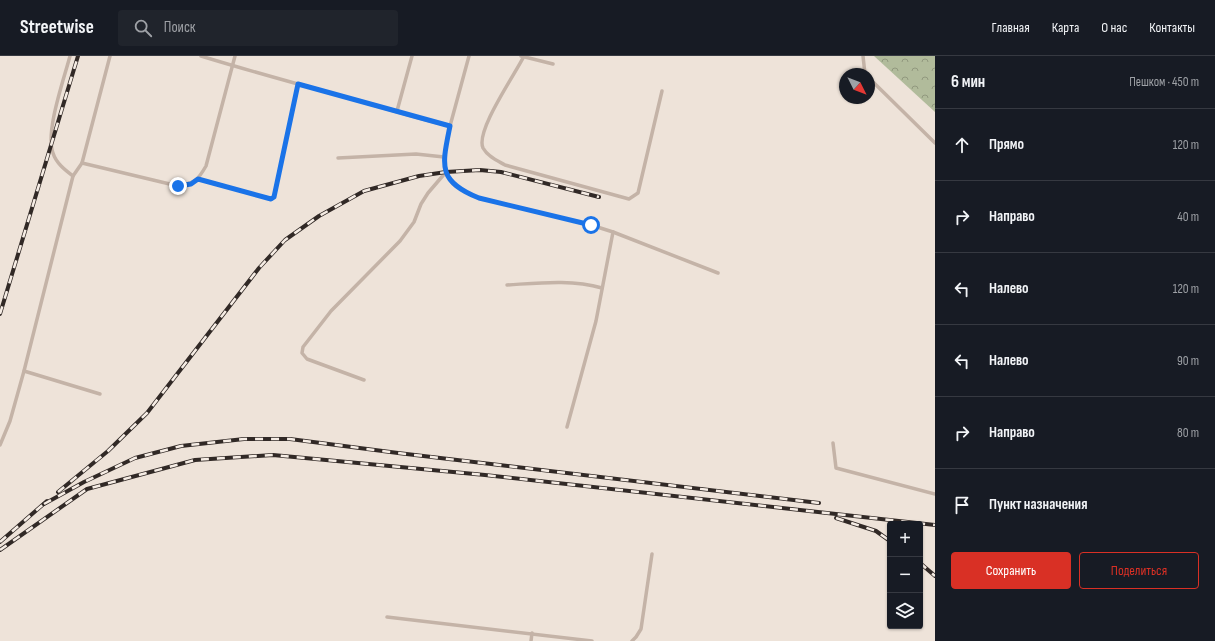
<!DOCTYPE html>
<html lang="ru">
<meta charset="utf-8">
<style>
:root{--surface:#171b24;--page:#20242c;--text:#f1f3f6;--muted:#9ea1a6;--line:#363941;--accent:#d93025}
body{margin:0;font-family:"Sofia Sans Condensed",sans-serif;background:var(--page);color:var(--text)}
.controls{position:absolute;right:12px;bottom:12px;display:grid;overflow:hidden;border-radius:4px;box-shadow:0 1px 3px #0004}
.controls button{width:36px;height:36px;display:grid;place-items:center;padding:0;border:0;border-bottom:1px solid var(--line);background:var(--surface);color:var(--text);font:20px sans-serif}
.compass{position:absolute;left:839px;top:12px;width:36px;height:36px;border-radius:50%;background:var(--surface);box-shadow:0 1px 3px #0004;rotate:132deg}
.stop{position:absolute;width:12px;height:12px;margin:-9px;border:3px solid #1a73e8;border-radius:50%;background:#fff}
.stop.end{background:#1a73e8;border-color:#fff;box-shadow:0 1px 4px #0008}
.list{margin:0;padding:0;list-style:none}
h2{display:flex;justify-content:space-between;align-items:center;height:52px;margin:0;padding:0 16px;font-size:17px}
h2 small{font-size:13px;font-weight:400;color:var(--muted)}
.list li{display:grid;grid-template-columns:26px 1fr auto;gap:12px;align-items:center;box-sizing:border-box;height:72px;padding:0 16px;border-top:1px solid var(--line)}
.list b{display:block;font-size:15px;white-space:nowrap}
.list em{font-size:13px;font-style:normal;color:var(--muted)}
.actions{display:flex;gap:8px;padding:12px 16px}
.actions a{flex:1;padding:9px 0;border:1px solid var(--accent);border-radius:4px;text-align:center;font-size:14px;color:var(--accent)}
.actions .main{background:var(--accent);color:#fff}
.icon{flex:none;width:22px;height:22px;fill:none;stroke:currentColor;stroke-width:2;stroke-linecap:round;stroke-linejoin:round}
.map{position:relative;flex:none;width:935px;height:585px;overflow:hidden}
header{display:flex;align-items:center;gap:24px;box-sizing:border-box;height:56px;padding:0 20px;background:var(--surface);border-bottom:1px solid var(--line)}
header strong{font-size:19px}
nav{display:flex;gap:22px;margin-inline-start:auto;font-size:14px}
.search{width:280px;height:36px;background:var(--page);display:flex;align-items:center;gap:10px;box-sizing:border-box;padding:0 14px;border-radius:4px;color:var(--muted);font-size:15px}
main{display:flex}
aside{flex:1;background:var(--surface)}
.map>svg:first-child{display:block}
</style>
<header>
<strong>Streetwise</strong>
<div class="search"><svg class="icon" aria-label="search" viewBox="0 0 24 24"><circle cx="10" cy="10" r="6"/><path d="M15 15l6 6"/></svg>Поиск</div>
<nav><a>Главная</a><a>Карта</a><a>О нас</a><a>Контакты</a></nav>
</header>
<main>
<div class="map">
<svg width="935" height="585" viewBox="0 0 935 585">
<defs>
<pattern id="forest-crowns" width="20" height="18" patternUnits="userSpaceOnUse"><rect width="20" height="18" fill="#b1bb9b"/><path d="M2 6a3 3 0 1 1 6 0M12 15a3 3 0 1 1 6 0" fill="none" stroke="#91987e"/></pattern>
</defs>
<rect width="100%" height="100%" fill="#eee3d9"/>
<polygon fill="url(#forest-crowns)" points="875,0 935,0 935,56 874,0"/>
<g fill="none" stroke-linecap="round" stroke-linejoin="round">
<g stroke="#c4b3a7" stroke-width="3.5">
<path d="M 70,0 C 64,23 45,76 53,97 C 56,107 65,114 73,120"/>
<path d="M 201,0 C 253,16 305,30 356,44 C 388,53 419,63 450,70"/>
<polyline points="469,0 450,70 444,101 446,116 453,128 465,136 479,142 591,169 613,176 596,265 567,371"/>
<polyline points="521,0 553,8"/>
<path d="M 524,0 C 516,17 475,75 483,92 C 488,101 498,105 505,109 L 629,143 L 638,137 L 662,35"/>
<polyline points="863,0 865,18"/>
<polyline points="869,22 935,87"/>
<polyline points="397,55 412,0"/>
<polyline points="338,102 416,98 444,101"/>
<path d="M 82,107 L 178,130 C 195,127 198,124 206,110 L 235,0"/>
<polyline points="198,123 271,143 274,141 298,28"/>
<polyline points="613,176 718,217"/>
<path d="M 507,229 C 539,227 571,223 602,232"/>
<polyline points="24,315 100,338"/>
<polyline points="364,324 307,303 302,297 303,291 331,255 400,185 414,166 421,148 428,137 446,116"/>
<polyline points="833,387 836,412 935,438"/>
<polyline points="0,389 10,365 24,315 73,120 82,107 110,0"/>
<polyline points="387,561 592,585"/>
<polyline points="531,585 532,577"/>
<polyline points="632,585 636,581 641,573 652,498"/>
</g>
<defs>
<g id="rail">
<polyline points="0,258 78,0"/>
<polyline points="58,436 108,395 147,357 259,212 285,184 319,160 364,135 419,120 446,116 480,114 501,116 599,141"/>
<polyline points="44,448 84,426 135,402 181,390 244,383 290,383 398,397 819,447"/>
<polyline points="836,462 876,475 890,485"/>
<polyline points="0,486 47,445"/>
<polyline points="0,494 87,433 195,404 273,399 485,419 935,469"/>
<polyline points="920,507 935,520"/>
</g>
</defs>
<use href="#rail" stroke="#312926" stroke-width="4"/>
<use href="#rail" stroke="#f6ede5" stroke-width="2.5" stroke-dasharray="8" stroke-linecap="butt"/>
</g>
<g fill="none" stroke-linecap="round" stroke-linejoin="round">
<path stroke="#1a73e8" stroke-width="5" d="M 178,130 L 191,128 L 198,123 L 271,143 L 274,141 L 298,28 L 450,70 C 442,110 437,125 479,142 L 591,169"/>
</g>
</svg>
<div class="controls">
<button>+</button>
<button>−</button>
<button><svg class="icon" aria-label="layers" viewBox="0 0 24 24"><path d="M12 4l9 5-9 5-9-5zM3 14l9 5 9-5"/></svg></button>
</div>
<svg class="compass" viewBox="-18 -18 36 36"><path d="M0-13l5 13h-10z" fill="#e53935"/><path d="M0 13l5-13h-10z" fill="#9ea1a6"/></svg>
<div class="stop" style="left:591px;top:169px"></div>
<div class="stop end" style="left:178px;top:130px"></div>
</div>
<aside>
<h2>6 мин<small>Пешком · 450 m</small></h2>
<ul class="list">
<li><svg class="icon" aria-label="ahead" viewBox="0 0 24 24"><path d="M12 20V5M6 11l6-6 6 6"/></svg><div><b>Прямо</b></div><em>120 m</em></li>
<li><svg class="icon" aria-label="right" viewBox="0 0 24 24"><path d="M7 20v-9h11M14 6l5 5-5 5"/></svg><div><b>Направо</b></div><em>40 m</em></li>
<li><svg class="icon" aria-label="left" viewBox="0 0 24 24"><path d="M17 20v-9H6M10 6l-5 5 5 5"/></svg><div><b>Налево</b></div><em>120 m</em></li>
<li><svg class="icon" aria-label="left" viewBox="0 0 24 24"><path d="M17 20v-9H6M10 6l-5 5 5 5"/></svg><div><b>Налево</b></div><em>90 m</em></li>
<li><svg class="icon" aria-label="right" viewBox="0 0 24 24"><path d="M7 20v-9h11M14 6l5 5-5 5"/></svg><div><b>Направо</b></div><em>80 m</em></li>
<li><svg class="icon" aria-label="arrive" viewBox="0 0 24 24"><path d="M6 21V4h12l-3 4 3 4H6"/></svg><div><b>Пункт назначения</b></div></li>
</ul>
<div class="actions"><a class="main">Сохранить</a><a>Поделиться</a></div>
</aside>
</main>
